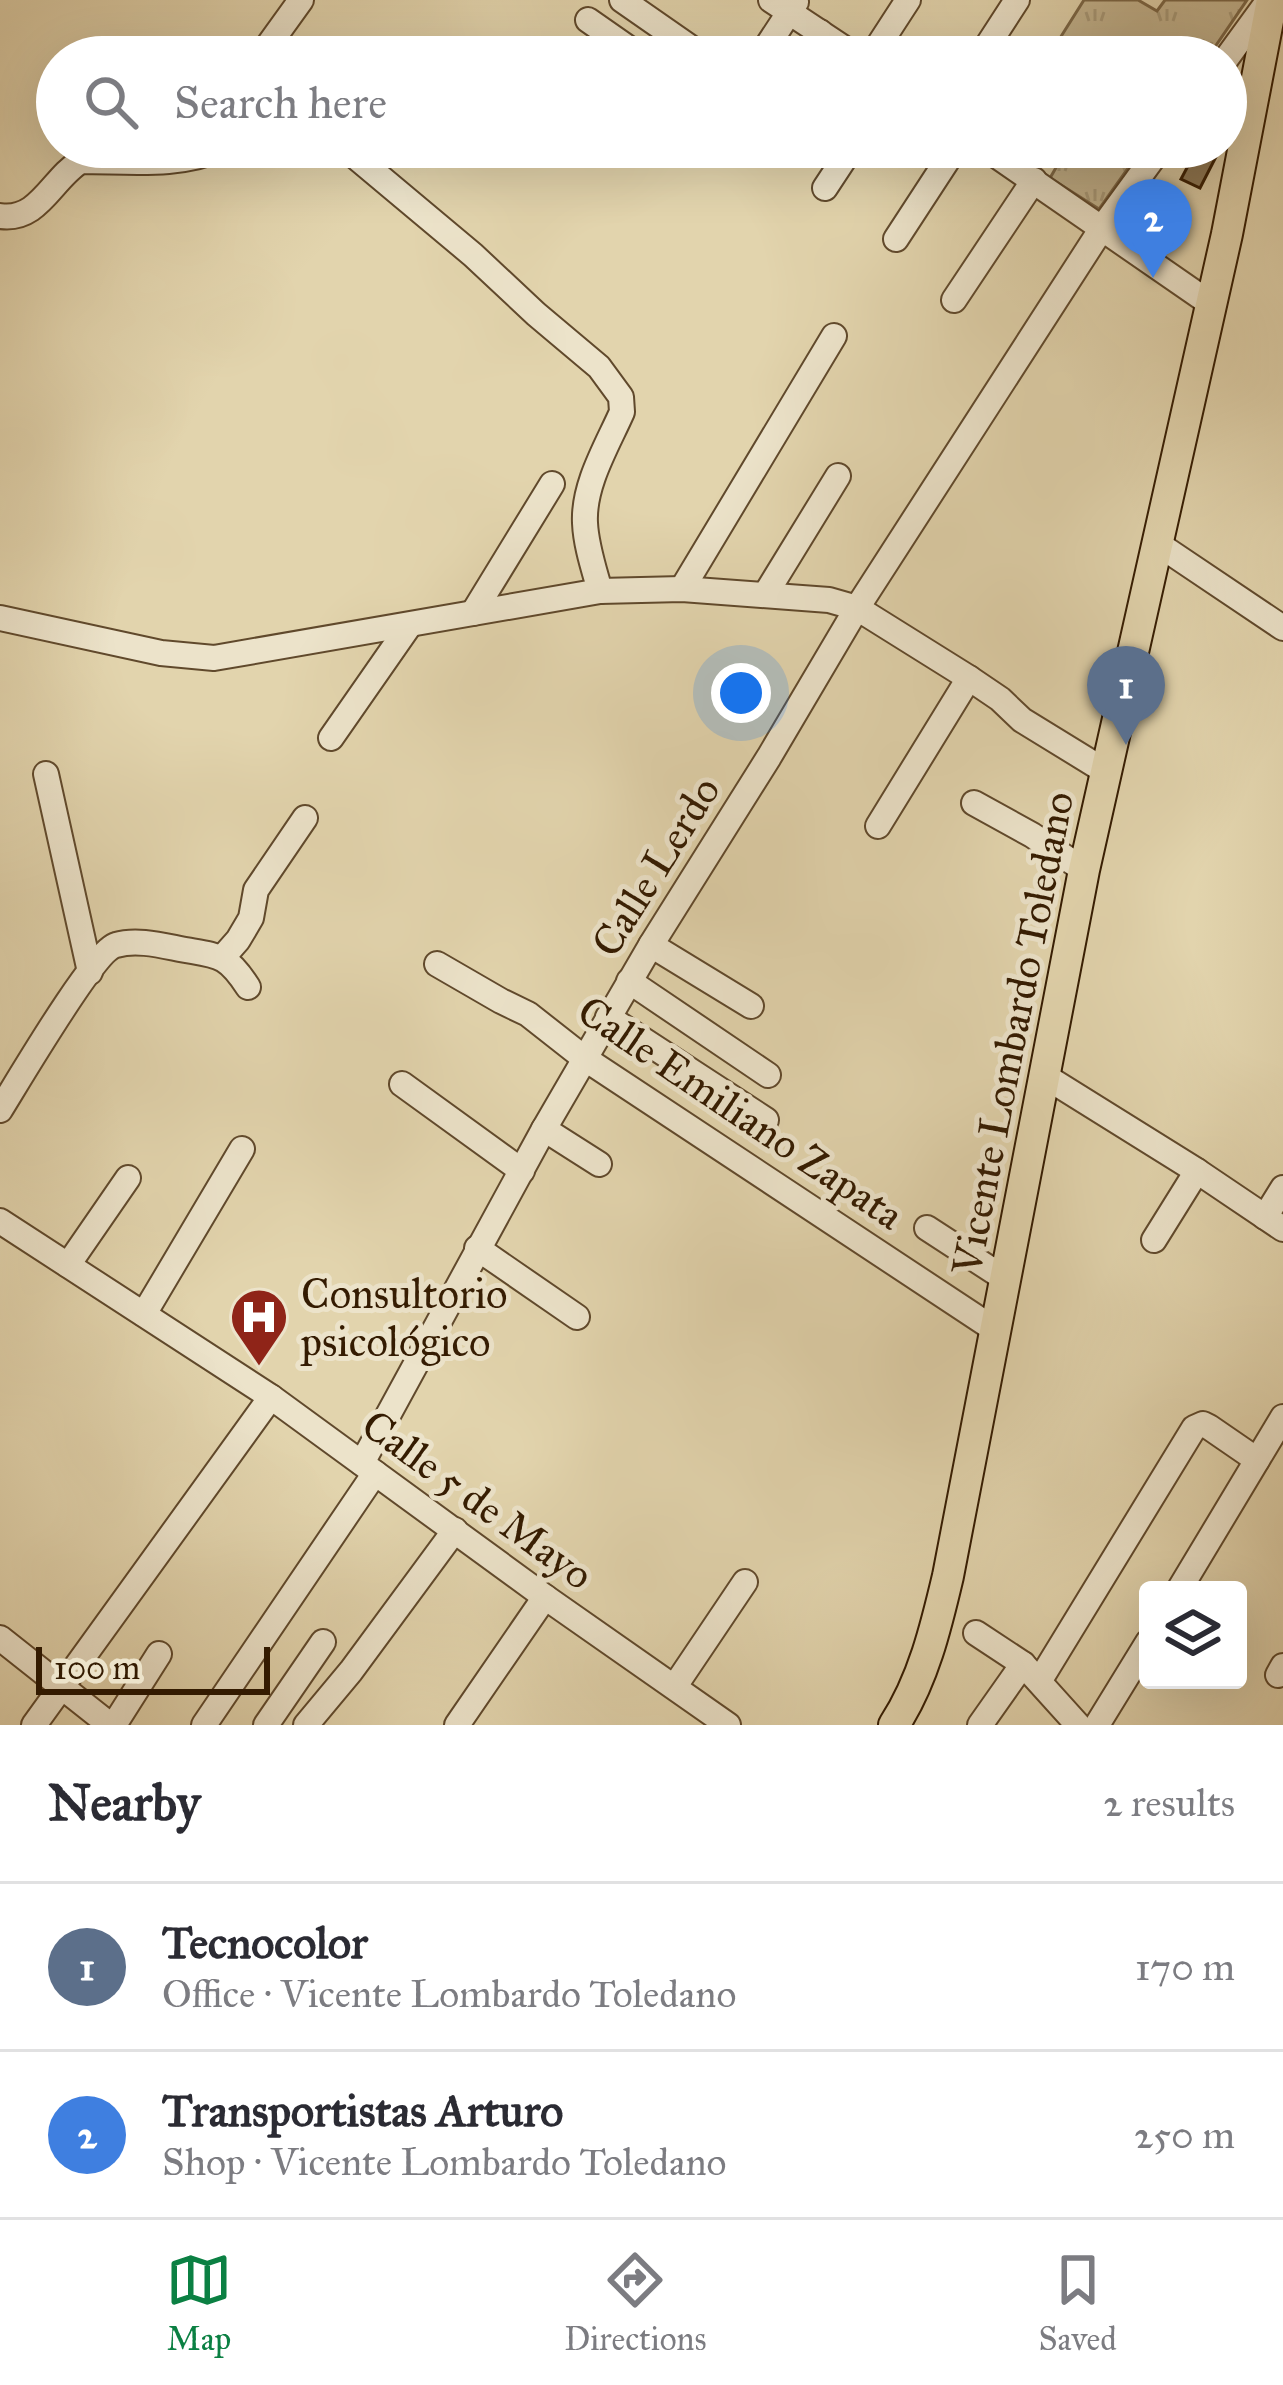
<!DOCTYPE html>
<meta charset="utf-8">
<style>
:root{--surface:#fff;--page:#f2f2f3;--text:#2b2b33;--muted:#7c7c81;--line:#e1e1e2;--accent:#0b8043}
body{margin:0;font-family:"IM FELL Great Primer",serif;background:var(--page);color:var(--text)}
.controls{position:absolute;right:36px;bottom:36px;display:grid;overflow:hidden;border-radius:12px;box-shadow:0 12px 48px #0002}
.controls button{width:108px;height:108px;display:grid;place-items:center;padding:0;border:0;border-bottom:3px solid var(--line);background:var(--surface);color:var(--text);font:60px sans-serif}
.scale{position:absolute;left:36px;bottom:30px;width:234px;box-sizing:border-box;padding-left:12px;border:6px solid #341b01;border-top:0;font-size:33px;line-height:42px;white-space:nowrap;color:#341b01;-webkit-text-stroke:9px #ece3ca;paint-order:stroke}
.you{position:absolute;left:741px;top:693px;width:42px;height:42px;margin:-30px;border:9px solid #fff;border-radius:50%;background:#1a73e8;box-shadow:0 0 0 18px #1a73e833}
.badge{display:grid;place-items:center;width:78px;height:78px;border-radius:50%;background:var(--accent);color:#fff;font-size:39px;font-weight:700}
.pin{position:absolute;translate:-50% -99px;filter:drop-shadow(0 3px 6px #0008)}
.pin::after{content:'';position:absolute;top:63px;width:42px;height:36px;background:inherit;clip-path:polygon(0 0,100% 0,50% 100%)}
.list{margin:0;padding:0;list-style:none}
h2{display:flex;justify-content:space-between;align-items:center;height:156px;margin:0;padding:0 48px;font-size:51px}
h2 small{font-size:39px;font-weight:400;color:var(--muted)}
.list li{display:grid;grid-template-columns:78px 1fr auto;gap:36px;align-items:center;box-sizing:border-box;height:168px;padding:0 48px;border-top:3px solid var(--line)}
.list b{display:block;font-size:45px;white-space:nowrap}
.list p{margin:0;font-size:39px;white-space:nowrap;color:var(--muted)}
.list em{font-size:39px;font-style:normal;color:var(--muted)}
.icon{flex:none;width:66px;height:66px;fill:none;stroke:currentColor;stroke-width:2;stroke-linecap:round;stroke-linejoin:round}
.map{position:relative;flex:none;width:1283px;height:1725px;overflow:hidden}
.search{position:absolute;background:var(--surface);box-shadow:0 12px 48px #0002;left:36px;right:36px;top:36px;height:132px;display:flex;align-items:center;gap:30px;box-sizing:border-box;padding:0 42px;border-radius:66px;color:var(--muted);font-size:45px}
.sheet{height:492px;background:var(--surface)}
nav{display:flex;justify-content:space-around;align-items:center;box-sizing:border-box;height:168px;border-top:3px solid var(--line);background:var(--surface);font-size:33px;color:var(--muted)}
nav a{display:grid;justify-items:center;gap:6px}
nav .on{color:var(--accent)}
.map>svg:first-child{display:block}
</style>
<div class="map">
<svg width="1283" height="1725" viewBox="0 0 1283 1725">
<defs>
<pattern id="park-tufts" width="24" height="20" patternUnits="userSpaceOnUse" patternTransform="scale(3)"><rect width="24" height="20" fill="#c4b590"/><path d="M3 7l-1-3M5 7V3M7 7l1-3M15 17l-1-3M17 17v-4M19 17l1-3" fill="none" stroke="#a99b7a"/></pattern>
</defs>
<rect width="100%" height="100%" fill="#e2d4ad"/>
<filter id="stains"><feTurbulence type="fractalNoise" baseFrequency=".00167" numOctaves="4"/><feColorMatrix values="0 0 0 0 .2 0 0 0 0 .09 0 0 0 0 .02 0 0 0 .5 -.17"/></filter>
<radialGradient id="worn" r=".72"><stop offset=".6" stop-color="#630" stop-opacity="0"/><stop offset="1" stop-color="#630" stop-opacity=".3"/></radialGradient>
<g fill="url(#park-tufts)" stroke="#7c6848" stroke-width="3">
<polygon points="1084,0 1138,0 1157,11 1165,0 1247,0 1208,57 1071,57 1055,46"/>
<polygon points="1068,147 1143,147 1099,209 1050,178"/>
</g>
<polygon fill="#8e7b5a" stroke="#341b01" stroke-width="3" points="1198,147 1221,147 1200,188 1181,179"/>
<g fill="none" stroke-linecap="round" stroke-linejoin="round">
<defs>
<g id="minor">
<polyline points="622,0 704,57"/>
<polyline points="771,0 857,57"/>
<polyline points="588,20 641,57"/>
<polyline points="260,57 301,0"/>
<polyline points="760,57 796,2"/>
<polyline points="805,57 820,32"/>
<polyline points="871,57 908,0"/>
<polyline points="980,57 1017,0"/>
<polyline points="1226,59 1269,0"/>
<path d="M 344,147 L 473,255 L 536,314 L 599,367 L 621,397 L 622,412 C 607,446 583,485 585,523 C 586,546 594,569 600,591"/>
<polyline points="984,147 1211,304"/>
<polyline points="745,151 748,147"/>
<polyline points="825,188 852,147"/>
<path d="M 0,216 C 39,222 52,178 81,161 C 128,161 181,168 224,147"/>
<polyline points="896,239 956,147"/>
<polyline points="954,300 1034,180"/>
<polyline points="1158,544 1283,628"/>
<polyline points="682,589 834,336"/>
<polyline points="765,595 838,476"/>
<polyline points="473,613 552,484"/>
<polyline points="0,618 161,653 214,658 600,591 682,589 829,600 857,608 969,678 1000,699 1022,720 1105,771"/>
<polyline points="331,738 409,626"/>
<polyline points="46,774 90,972"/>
<polyline points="974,803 1032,835 1084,870"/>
<polyline points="878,826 969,678"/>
<polyline points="651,945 751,1006"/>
<polyline points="223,957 238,940 251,918 256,890 305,818"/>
<polyline points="437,964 501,1001 528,1014 584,1058 997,1331"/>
<polyline points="629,981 768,1075"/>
<polyline points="608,1017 766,1120"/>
<polyline points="1043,1075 1197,1171 1283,1229"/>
<polyline points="402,1084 522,1171"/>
<path d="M 0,1110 C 17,1083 94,951 116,945 C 136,939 160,945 180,949 C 218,956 226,953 248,987"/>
<polyline points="544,1129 599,1164"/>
<polyline points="1265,1217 1283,1188"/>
<polyline points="0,1221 271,1397 545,1597 728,1725"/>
<polyline points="927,1228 1007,1280"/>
<polyline points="1154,1240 1197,1171"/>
<polyline points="477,1248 577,1317"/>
<polyline points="68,1265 128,1178"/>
<polyline points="144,1314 242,1149"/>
<polyline points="362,1463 544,1129 651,945 769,757 857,608 1102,228 1161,147"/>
<polyline points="1179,1590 1283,1417"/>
<polyline points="976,1633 1023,1664 1078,1725"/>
<polyline points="0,1638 110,1725"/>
<polyline points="1278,1675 1283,1666"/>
<polyline points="1040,1680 1194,1428 1203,1424 1209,1427 1257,1460"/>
<polyline points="675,1686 745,1582"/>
<polyline points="34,1725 271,1397"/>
<polyline points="114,1725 159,1654"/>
<polyline points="204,1725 375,1473"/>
<polyline points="266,1725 323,1642"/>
<polyline points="306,1725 351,1671 455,1530"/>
<polyline points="457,1725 545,1597"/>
<polyline points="980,1725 1023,1664"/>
<polyline points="1097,1725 1148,1642"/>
</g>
<path id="major" d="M 894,1725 C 923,1681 936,1627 948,1576 L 1084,870 L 1227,234 L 1272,0"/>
</defs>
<use href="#minor" stroke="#60492c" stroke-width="28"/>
<use href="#major" stroke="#341b01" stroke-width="34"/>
<use href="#minor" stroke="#ece3ca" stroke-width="24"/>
<use href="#major" stroke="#e2d4ad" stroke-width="30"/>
</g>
<defs>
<symbol id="hospital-pin" viewBox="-11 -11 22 30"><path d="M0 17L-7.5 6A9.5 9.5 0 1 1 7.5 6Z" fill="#8f2418" stroke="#ece3ca"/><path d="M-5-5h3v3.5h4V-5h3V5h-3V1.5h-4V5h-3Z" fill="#fff"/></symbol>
</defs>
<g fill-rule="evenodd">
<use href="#hospital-pin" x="226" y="1284" width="66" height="90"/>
</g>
<g text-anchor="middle" stroke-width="10" stroke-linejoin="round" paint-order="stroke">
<g font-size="42" fill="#341b01" stroke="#ece3ca">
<text transform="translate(655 866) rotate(-58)" y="15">Calle Lerdo</text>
<text transform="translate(1012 1033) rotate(-79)" y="15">Vicente Lombardo Toledano</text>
<text transform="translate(741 1112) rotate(34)" y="15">Calle Emiliano Zapata</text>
<text transform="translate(478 1499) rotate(36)" y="15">Calle 5 de Mayo</text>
</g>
<g font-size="42" fill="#341b01" stroke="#ece3ca" text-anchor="start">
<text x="301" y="1308">Consultorio<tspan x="301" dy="48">psicológico</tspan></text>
</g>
</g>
<rect width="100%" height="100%" filter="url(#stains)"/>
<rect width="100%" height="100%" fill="url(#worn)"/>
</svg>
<div class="controls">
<button><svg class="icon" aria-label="layers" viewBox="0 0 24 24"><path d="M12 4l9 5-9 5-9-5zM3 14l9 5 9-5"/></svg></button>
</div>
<div class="scale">100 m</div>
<div class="you"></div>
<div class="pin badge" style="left:1126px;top:745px;background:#5c6f8a">1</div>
<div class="pin badge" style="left:1153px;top:278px;background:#3f7fe0">2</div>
<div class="search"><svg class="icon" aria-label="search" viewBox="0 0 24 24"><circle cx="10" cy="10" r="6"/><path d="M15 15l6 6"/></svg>Search here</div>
</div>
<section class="sheet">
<h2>Nearby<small>2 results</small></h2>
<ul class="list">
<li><span class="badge" style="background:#5c6f8a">1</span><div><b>Tecnocolor</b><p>Office · Vicente Lombardo Toledano</p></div><em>170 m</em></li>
<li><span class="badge" style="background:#3f7fe0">2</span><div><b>Transportistas Arturo</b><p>Shop · Vicente Lombardo Toledano</p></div><em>250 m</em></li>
</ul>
</section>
<nav>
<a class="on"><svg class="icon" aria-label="map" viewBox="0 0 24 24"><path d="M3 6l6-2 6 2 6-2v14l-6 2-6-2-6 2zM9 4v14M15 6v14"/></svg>Map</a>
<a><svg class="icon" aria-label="directions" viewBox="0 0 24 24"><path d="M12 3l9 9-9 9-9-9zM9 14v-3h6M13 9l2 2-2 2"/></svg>Directions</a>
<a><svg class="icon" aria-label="saved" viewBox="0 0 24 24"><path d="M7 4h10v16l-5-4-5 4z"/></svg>Saved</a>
</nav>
